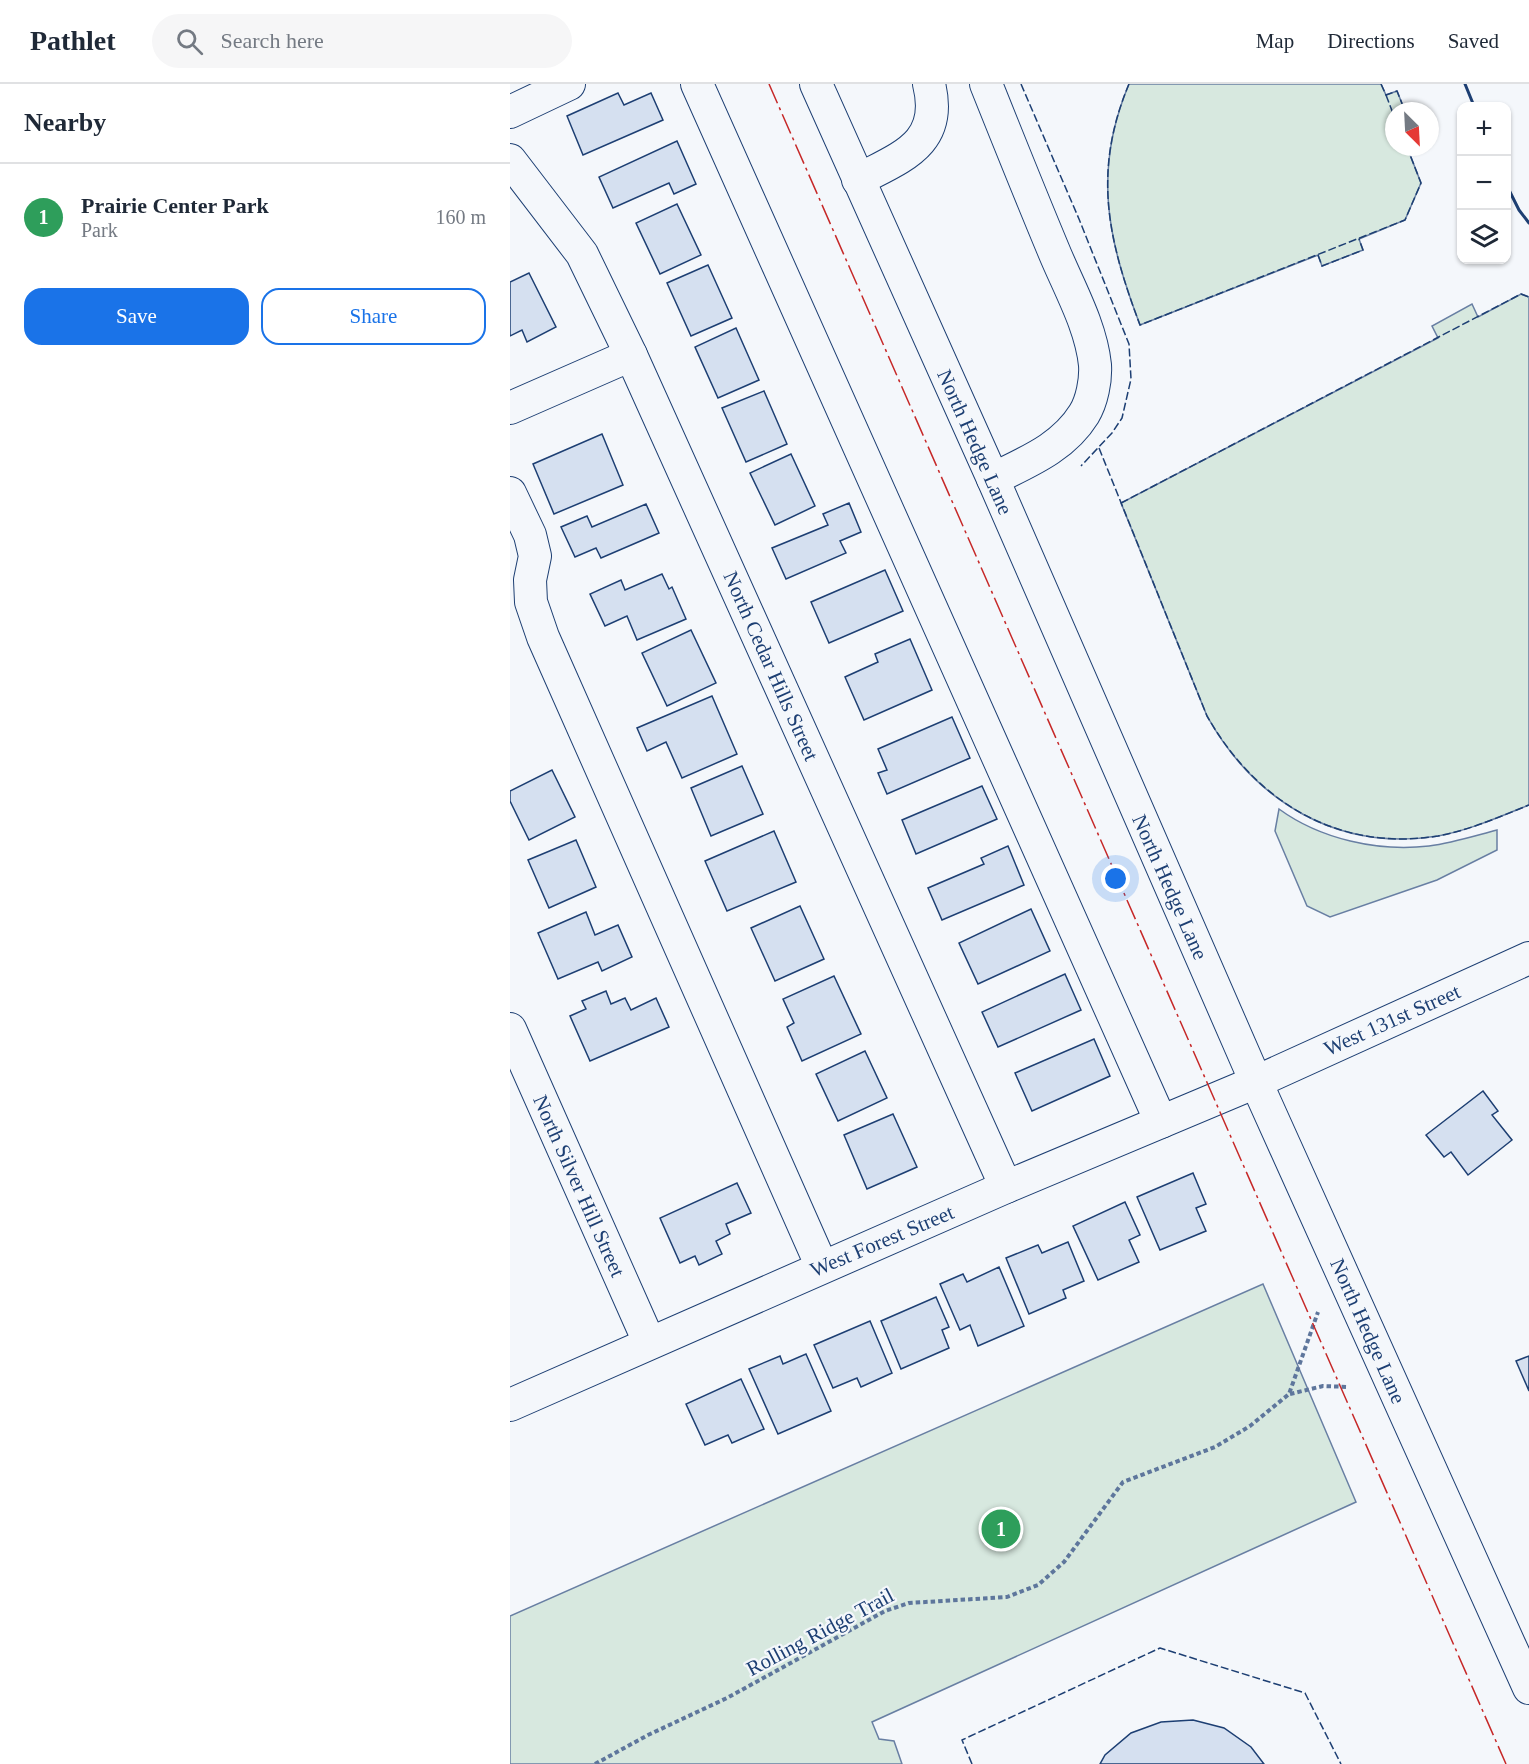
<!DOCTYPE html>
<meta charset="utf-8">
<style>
:root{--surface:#fff;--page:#f6f6f7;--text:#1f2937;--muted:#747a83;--line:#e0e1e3;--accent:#1a73e8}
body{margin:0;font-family:"Times New Roman",serif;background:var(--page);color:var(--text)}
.controls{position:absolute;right:18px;top:18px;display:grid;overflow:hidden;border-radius:12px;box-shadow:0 2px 4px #0004}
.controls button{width:54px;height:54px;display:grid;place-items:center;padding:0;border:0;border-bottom:2px solid var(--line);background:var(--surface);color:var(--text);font:30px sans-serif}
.compass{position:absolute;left:875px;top:18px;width:54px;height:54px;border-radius:50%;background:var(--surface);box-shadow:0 2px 4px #0004;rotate:156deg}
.you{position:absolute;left:606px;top:795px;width:21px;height:21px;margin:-15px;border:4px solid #fff;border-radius:50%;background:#1a73e8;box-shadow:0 0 0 9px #1a73e833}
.badge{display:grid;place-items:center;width:39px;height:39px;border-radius:50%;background:var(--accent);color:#fff;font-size:20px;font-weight:700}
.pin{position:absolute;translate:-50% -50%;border:3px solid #fff;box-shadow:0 2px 6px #0006}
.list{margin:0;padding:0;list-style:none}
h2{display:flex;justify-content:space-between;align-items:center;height:78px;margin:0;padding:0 24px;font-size:26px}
h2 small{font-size:20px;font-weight:400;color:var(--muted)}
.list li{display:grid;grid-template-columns:39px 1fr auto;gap:18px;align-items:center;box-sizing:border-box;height:108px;padding:0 24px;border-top:2px solid var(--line)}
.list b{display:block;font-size:22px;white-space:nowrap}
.list p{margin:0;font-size:20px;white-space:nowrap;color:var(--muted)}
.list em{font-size:20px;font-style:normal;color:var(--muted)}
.actions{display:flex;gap:12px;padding:18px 24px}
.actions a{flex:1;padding:14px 0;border:2px solid var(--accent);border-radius:18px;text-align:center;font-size:21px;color:var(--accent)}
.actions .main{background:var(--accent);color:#fff}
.icon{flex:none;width:33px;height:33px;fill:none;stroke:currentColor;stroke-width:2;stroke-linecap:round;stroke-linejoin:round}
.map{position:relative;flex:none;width:1019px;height:1680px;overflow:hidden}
header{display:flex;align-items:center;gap:36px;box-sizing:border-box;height:84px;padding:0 30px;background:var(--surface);border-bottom:2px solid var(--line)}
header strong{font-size:28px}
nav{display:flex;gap:33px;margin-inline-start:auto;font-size:21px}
.search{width:420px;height:54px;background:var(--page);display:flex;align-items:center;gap:15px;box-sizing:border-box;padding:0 21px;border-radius:33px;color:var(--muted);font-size:22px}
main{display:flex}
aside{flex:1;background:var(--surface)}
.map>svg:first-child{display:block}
</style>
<header>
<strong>Pathlet</strong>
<div class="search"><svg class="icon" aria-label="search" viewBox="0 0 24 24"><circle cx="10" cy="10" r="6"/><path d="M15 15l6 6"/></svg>Search here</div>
<nav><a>Map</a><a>Directions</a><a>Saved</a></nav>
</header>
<main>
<aside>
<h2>Nearby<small></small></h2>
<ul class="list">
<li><span class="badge" style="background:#2e9e5b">1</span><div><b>Prairie Center Park</b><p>Park</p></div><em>160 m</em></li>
</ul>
<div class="actions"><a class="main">Save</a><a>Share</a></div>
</aside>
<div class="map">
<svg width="1019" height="1680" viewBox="0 0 1019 1680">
<rect width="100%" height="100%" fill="#f4f7fb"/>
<g fill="#d7e8df" stroke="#687fa3" stroke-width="1.5">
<path d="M 619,0 L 871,0 L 876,11 L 887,7 L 895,27 L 884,27 L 884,63 L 897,63 L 911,99 L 895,136 L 849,155 L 853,166 L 812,182 L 808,171 L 630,241 C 598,156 582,88 619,0 Z"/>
<path d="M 1011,210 L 1019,213 L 1019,721 C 989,733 960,746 928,752 C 828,768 745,718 697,632 L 611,419 L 928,254 L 922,242 L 962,220 L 968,233 Z"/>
<path d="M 769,725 C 810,755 868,768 919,762 C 942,759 964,752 987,746 L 987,766 L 927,796 L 820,833 L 797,822 L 765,747 Z"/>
<polygon points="753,1200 846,1418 362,1638 369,1655 384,1657 392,1680 0,1680 0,1532"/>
</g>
<g fill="#d5e0f0" stroke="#1d3f73" stroke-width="1.5">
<polygon points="108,9 114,21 141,9 153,36 73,71 57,32"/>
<polygon points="167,57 186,100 164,110 159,99 103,124 89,93"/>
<polygon points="167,120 191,171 150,190 126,139"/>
<polygon points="198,181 222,234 181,252 157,199"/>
<polygon points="19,189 46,243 17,258 12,246 0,252 0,198"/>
<polygon points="226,244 249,296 208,314 185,263"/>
<polygon points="254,307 277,360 236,378 212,324"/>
<polygon points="92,350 113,401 44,430 23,380"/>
<polygon points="281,370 305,422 265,441 240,389"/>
<polygon points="339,419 351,448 330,457 336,469 276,495 262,464 318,441 313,430"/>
<polygon points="136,420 149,449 91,474 86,464 65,473 51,443 77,432 82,443"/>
<polygon points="375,486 393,527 319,559 301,518"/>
<polygon points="152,490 159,505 162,503 176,535 127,556 117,532 95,542 80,510 111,496 115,506"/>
<polygon points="181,546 206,599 157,622 132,569"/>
<polygon points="400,555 422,606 354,636 335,593 368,578 365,570"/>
<polygon points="202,612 227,670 172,694 156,658 137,667 127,644"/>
<polygon points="442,633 460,674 377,710 368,689 377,686 368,665"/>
<polygon points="232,682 253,730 201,752 181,704"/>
<polygon points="42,686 65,733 19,756 0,717 0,707"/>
<polygon points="472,702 487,735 406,770 392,736"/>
<polygon points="264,747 286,798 217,827 195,777"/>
<polygon points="66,756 86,803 39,824 18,776"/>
<polygon points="498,762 514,801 432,836 418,804 474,780 471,774"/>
<polygon points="290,822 314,875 265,897 241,844"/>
<polygon points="521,825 540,867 468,900 449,859"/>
<polygon points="76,828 85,851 108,841 122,873 92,887 88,878 48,895 28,849"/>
<polygon points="555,890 571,926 488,963 472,928"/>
<polygon points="324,892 351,950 292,977 277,943 284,939 273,915"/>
<polygon points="96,907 101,920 115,914 121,926 146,914 159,943 80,977 60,932 76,925 72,917"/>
<polygon points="584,955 600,992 522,1027 505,989"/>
<polygon points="355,967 377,1014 328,1037 306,990"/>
<polygon points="973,1007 988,1027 982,1031 1002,1056 958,1091 941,1068 934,1073 916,1051"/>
<polygon points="383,1030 407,1083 357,1105 334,1051"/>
<polygon points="683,1089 696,1120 686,1124 696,1147 650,1166 627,1113"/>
<polygon points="227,1099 241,1129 216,1140 220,1150 206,1157 212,1170 189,1181 185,1172 170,1179 150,1134"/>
<polygon points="615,1118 630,1151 619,1156 629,1178 588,1196 563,1142"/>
<polygon points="558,1158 574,1197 553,1206 556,1214 519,1230 496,1174 528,1161 532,1169"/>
<polygon points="489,1183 514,1242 468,1262 460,1241 450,1246 430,1200 453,1190 457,1198"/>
<polygon points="426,1213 439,1243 432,1246 439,1264 391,1285 371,1237"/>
<polygon points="360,1237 382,1289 351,1303 347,1294 323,1304 304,1261"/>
<polygon points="296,1270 321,1327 268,1350 239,1285 270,1272 273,1280"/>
<polygon points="1019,1272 1019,1307 1006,1277"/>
<polygon points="231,1295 254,1345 222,1359 218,1351 195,1361 176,1320"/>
<polygon points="683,1636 714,1644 741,1663 754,1680 590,1680 595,1671 621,1649 651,1638"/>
</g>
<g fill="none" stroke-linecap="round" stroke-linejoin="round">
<defs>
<g id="minor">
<polyline points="187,0 651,1038"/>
<polyline points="306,0 483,395 746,998 1019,1604"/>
<path d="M 476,0 C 498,55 520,110 543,165 C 558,202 581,241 585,281 C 586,296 582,317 574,330 C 553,364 517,378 483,395"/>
<polyline points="0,28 59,0"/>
<polyline points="0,76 72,170 121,271 496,1103"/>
<path d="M 348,96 C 391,73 434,60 419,0"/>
<polyline points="0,324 121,271"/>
<polyline points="0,409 20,451 25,472 20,496 21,518 33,553 312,1183"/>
<polyline points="0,945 139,1258"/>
<polyline points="0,1321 496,1103 746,998 1019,874"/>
</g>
</defs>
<use href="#minor" stroke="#1d3f73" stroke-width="34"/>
<g stroke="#5e769c" stroke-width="4" stroke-dasharray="4.5 3" stroke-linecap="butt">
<polyline points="780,1310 813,1302 838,1303"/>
<polyline points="85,1680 138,1651 217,1614 375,1527 399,1519 497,1513 528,1501 554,1478 613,1398 705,1363 740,1342 779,1310 808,1228"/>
</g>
<use href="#minor" stroke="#f4f7fb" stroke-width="32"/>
<g stroke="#1d3f73" stroke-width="1.5" stroke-dasharray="8 3" stroke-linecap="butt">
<polyline points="511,0 569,135 619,260 621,295 612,334 602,349 571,382"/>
<path d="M 619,0 C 582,88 598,156 630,241 L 895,136 L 911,99 L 897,63"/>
<polyline points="871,0 876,11 887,7 895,27"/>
<polyline points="876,11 884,32"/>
<polyline points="808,171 812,182 853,166 849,155"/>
<path d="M 589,364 L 697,632 C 746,718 828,768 928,752 C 960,746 989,733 1019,721"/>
<polyline points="611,419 1011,210 1019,213"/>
<polyline points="462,1680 452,1656 650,1564 795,1609 831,1680"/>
</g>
<g stroke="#1d3f73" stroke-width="3">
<polyline points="955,0 964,22"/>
<polyline points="996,100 1009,126 1019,139"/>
</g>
<polyline stroke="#c62828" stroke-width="1.5" stroke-dasharray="21 4.5 3 4.5" stroke-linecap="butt" points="259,0 996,1680"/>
</g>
<g text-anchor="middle" stroke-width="4.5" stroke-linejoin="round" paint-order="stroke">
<g font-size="21" fill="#1d3f73" stroke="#f4f7fb">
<text transform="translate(465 358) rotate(66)" y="7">North Hedge Lane</text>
<text transform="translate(261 582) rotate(66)" y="7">North Cedar Hills Street</text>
<text transform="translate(660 803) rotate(66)" y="7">North Hedge Lane</text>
<text transform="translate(882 936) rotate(-24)" y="7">West 131st Street</text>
<text transform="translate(69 1102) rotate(66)" y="7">North Silver Hill Street</text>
<text transform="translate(372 1157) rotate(-23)" y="7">West Forest Street</text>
<text transform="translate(858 1247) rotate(66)" y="7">North Hedge Lane</text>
<text transform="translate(310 1548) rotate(-28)" y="7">Rolling Ridge Trail</text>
</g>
</g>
</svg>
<div class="controls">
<button>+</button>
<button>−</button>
<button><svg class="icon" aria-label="layers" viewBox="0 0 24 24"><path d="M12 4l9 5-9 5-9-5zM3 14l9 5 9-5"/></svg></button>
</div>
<svg class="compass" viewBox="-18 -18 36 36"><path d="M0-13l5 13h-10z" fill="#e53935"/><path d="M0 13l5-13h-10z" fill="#747a83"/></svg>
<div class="you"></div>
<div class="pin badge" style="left:491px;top:1445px;background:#2e9e5b">1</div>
</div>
</main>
